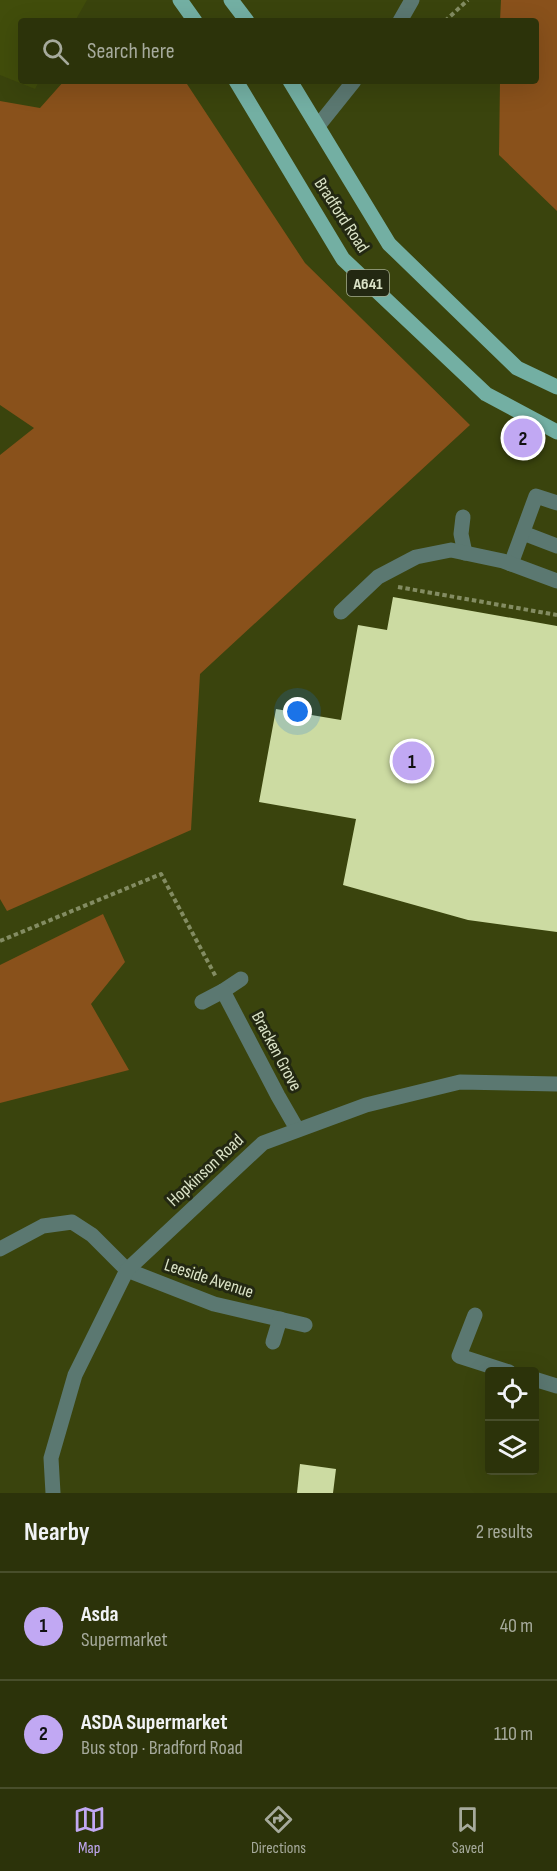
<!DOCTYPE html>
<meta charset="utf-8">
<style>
:root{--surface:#2c330a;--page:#343b13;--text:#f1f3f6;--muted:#a6aa9c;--line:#484e2b;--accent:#c1a8f3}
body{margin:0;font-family:"Sofia Sans Condensed",sans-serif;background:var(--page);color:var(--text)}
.controls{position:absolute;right:18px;bottom:18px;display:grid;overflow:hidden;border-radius:6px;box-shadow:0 6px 24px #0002}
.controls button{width:54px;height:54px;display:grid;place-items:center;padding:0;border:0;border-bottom:2px solid var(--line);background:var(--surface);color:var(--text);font:30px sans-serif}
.you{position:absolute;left:298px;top:712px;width:21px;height:21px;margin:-15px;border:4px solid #fff;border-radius:50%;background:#1a73e8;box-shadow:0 0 0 9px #1a73e833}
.badge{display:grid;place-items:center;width:39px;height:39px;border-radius:50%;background:var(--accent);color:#111;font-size:20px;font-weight:700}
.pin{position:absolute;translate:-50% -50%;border:3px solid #fff;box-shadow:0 2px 6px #0006}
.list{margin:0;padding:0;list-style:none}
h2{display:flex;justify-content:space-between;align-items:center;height:78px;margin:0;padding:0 24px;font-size:26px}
h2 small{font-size:20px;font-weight:400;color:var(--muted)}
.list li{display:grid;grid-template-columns:39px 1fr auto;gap:18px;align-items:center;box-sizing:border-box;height:108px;padding:0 24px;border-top:2px solid var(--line)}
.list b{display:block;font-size:22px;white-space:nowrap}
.list p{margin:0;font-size:20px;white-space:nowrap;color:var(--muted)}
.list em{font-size:20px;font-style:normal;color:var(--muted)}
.icon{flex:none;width:33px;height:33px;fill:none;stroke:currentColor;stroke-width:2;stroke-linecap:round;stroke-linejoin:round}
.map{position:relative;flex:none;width:557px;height:1493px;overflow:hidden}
.search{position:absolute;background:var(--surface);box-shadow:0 6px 24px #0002;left:18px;right:18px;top:18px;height:66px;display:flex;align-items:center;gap:15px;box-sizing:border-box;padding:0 21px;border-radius:6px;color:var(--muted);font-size:22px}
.sheet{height:294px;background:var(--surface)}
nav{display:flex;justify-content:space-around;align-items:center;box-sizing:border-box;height:84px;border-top:2px solid var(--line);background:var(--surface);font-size:16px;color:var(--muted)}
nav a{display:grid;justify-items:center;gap:3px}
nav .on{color:var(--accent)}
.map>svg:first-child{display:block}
</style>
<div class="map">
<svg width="557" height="1493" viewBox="0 0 557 1493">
<rect width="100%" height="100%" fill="#3a440d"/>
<polygon fill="#414d0b" points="0,0 87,0 75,21 21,21 21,81 39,81 35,89 0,75"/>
<g fill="#89511b">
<polygon points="501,0 557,0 557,211 499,155 500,81 536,81 536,21 500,21"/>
<polygon points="64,81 185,81 305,263 470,425 200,674 191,830 7,911 0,899 0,455 34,428 0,405 0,101 40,108"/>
<polygon points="103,914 125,962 91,1004 129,1070 0,1103 0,965"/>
</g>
<g fill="#ccdba2">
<polygon points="393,597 557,626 557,932 468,920 343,885 356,819 259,802 276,709 341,720 358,625 387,630"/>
<polygon points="300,1464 336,1469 333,1493 297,1493"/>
</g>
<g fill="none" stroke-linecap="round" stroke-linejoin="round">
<g stroke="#838c62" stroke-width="4" stroke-dasharray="4.5 3" stroke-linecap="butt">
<polyline points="445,21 468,0"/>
<polyline points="398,587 557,615"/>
<polyline points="0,941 161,874 216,977"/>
</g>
<g stroke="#5b7871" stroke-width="15">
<polyline points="400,21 412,0"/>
<polyline points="318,126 354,81"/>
<polyline points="463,517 461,534 465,553"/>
<polyline points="523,533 557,546"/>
<polyline points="511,564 536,496 557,503"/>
<polyline points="341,612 378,577 416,557 451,550 503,561 557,581"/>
<polyline points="223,991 241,979"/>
<polyline points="202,1002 223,991 278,1096 297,1129"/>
<polyline points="0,1249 43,1226 72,1222 92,1235 127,1270 214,1304 305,1325"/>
<polyline points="475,1315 459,1356 509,1372"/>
<polyline points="273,1342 280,1319"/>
<polyline points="534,1379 557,1386"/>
<polyline points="53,1493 51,1458 75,1375 127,1270 263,1143 366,1105 460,1082 557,1084"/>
</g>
<g stroke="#73afa3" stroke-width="15">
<polyline points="180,0 195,21"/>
<polyline points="231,0 247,21"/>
<polyline points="236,81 343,259 486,394 557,432"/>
<polyline points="290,81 389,244 517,368 557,387"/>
</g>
</g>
<g text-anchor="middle" stroke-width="6" stroke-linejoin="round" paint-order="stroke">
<rect fill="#232812" stroke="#a4ab91" stroke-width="1.5" x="347" y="270" width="42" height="26" rx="4.5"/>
<g font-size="16" font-weight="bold" fill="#dbe3c7">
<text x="368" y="289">A641</text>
</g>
<g font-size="18" fill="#dbe3c7" stroke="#232812">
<text transform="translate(342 215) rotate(57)" y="6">Bradford Road</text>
<text transform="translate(277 1051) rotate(62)" y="6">Bracken Grove</text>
<text transform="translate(205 1170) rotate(-43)" y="6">Hopkinson Road</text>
<text transform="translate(209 1278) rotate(18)" y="6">Leeside Avenue</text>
</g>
</g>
</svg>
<div class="controls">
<button><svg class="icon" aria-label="locate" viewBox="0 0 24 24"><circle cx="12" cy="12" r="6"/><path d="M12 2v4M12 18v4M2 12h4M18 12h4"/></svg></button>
<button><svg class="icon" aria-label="layers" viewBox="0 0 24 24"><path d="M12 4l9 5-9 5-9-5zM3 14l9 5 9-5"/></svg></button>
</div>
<div class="you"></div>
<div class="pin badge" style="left:412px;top:761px">1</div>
<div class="pin badge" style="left:523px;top:438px">2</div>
<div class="search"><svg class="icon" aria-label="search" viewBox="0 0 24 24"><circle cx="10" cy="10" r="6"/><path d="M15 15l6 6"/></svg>Search here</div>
</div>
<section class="sheet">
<h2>Nearby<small>2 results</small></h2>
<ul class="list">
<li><span class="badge">1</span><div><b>Asda</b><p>Supermarket</p></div><em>40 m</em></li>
<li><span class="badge">2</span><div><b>ASDA Supermarket</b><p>Bus stop · Bradford Road</p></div><em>110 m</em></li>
</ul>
</section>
<nav>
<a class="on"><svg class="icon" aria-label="map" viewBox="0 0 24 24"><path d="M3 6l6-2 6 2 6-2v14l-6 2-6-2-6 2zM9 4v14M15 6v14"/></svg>Map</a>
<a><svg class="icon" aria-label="directions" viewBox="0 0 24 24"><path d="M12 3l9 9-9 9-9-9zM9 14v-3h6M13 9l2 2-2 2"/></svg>Directions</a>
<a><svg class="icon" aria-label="saved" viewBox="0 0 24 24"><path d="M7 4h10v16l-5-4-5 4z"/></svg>Saved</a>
</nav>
